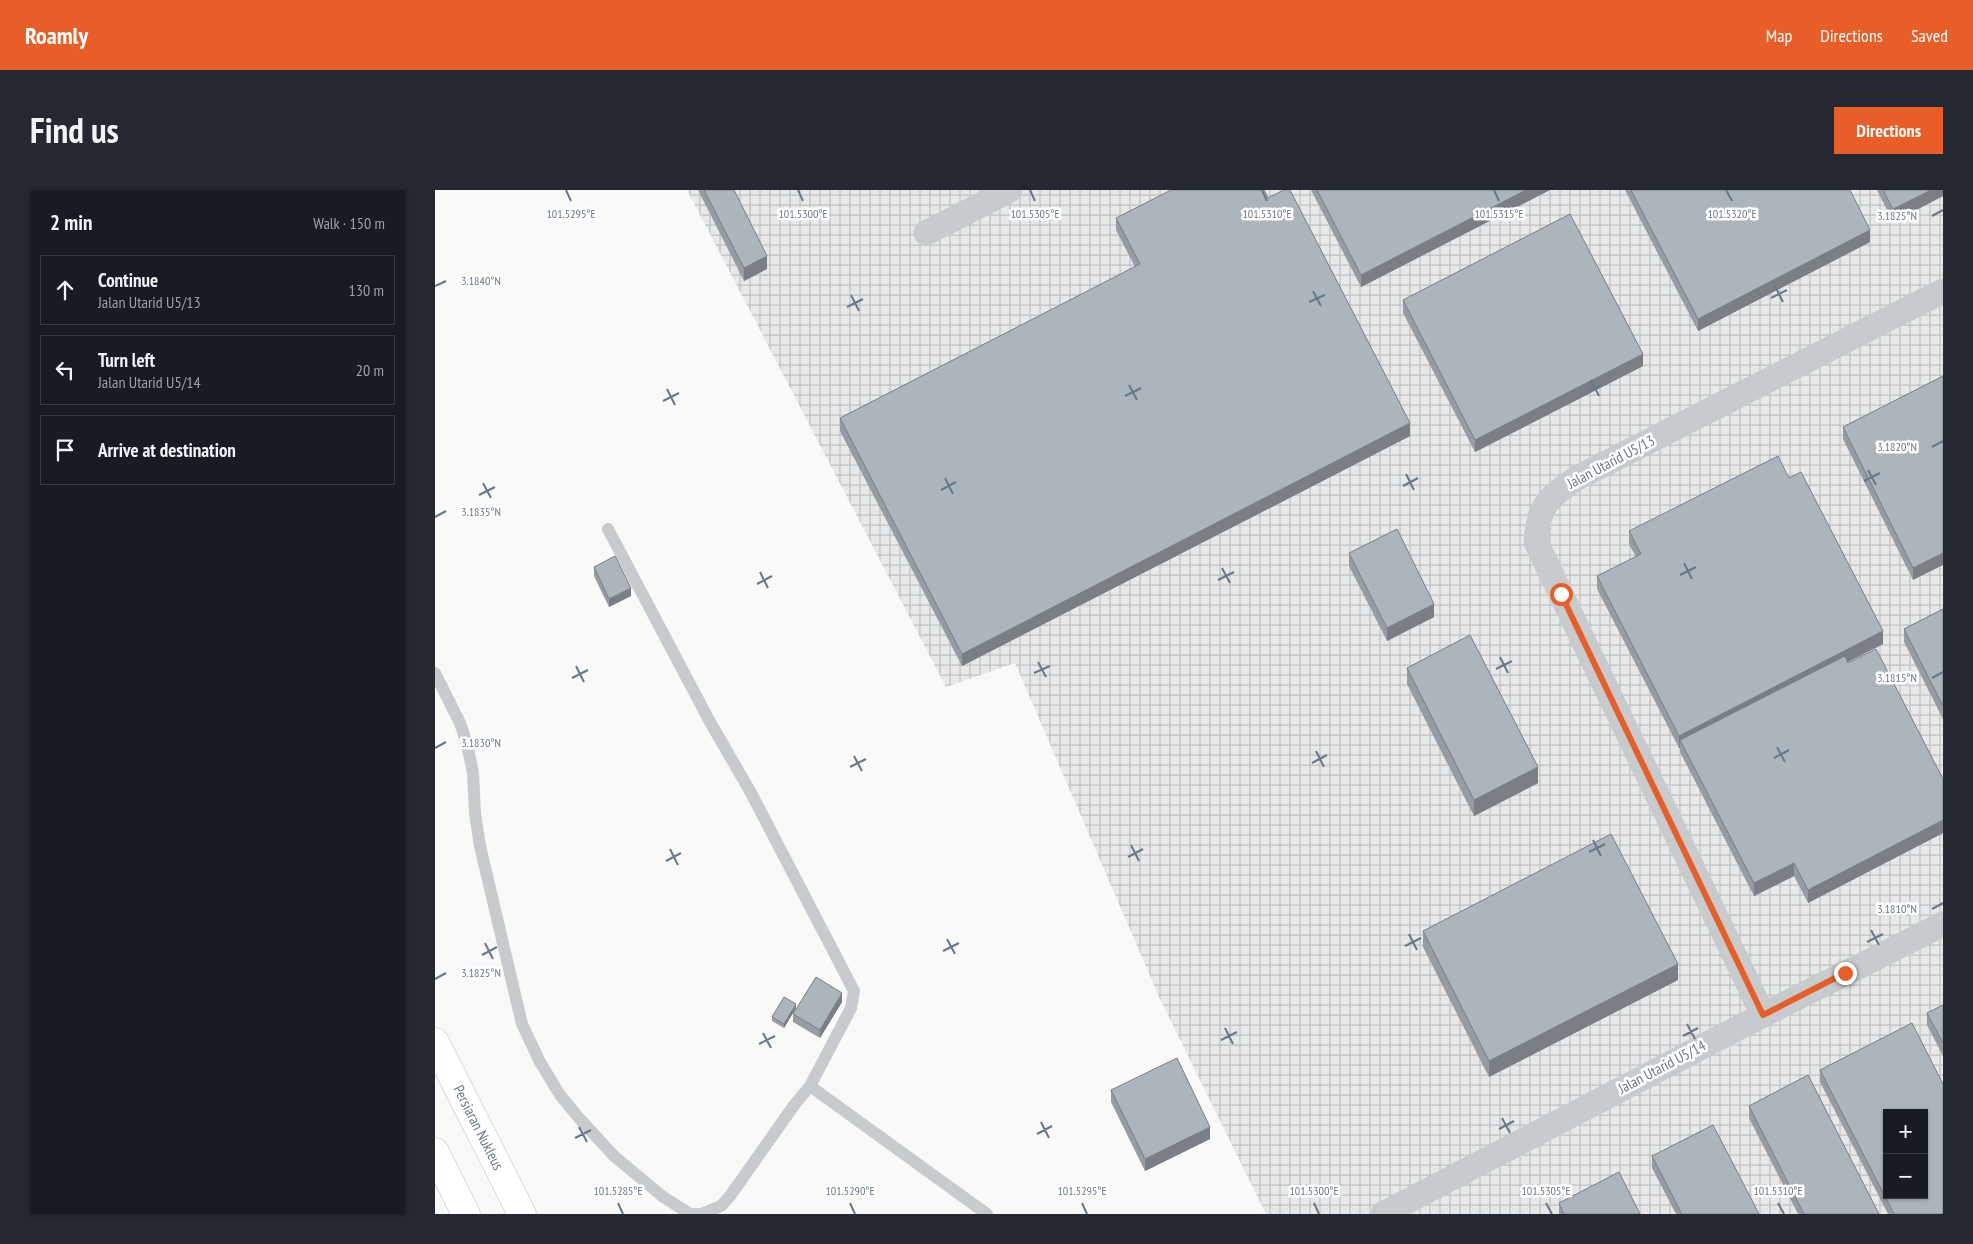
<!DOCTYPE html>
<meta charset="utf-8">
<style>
:root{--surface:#171b24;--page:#242831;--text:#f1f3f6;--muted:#9ea1a6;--line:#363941;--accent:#e75e28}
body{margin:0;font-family:"PT Sans Narrow",sans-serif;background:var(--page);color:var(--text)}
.controls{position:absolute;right:15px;bottom:15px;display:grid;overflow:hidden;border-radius:0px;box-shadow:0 1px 4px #0004}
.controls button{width:45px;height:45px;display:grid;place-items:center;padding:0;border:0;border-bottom:1px solid var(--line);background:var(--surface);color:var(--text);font:25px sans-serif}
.stop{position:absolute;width:15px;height:15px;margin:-11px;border:4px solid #e75e28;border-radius:50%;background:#fff}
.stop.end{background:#e75e28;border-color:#fff;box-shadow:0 1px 5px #0008}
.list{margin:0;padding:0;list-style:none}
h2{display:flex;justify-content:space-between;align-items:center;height:65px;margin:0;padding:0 20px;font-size:21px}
h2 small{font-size:16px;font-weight:400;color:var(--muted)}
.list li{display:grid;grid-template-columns:32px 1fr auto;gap:15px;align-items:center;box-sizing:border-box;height:70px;margin:0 10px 10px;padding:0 10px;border:1px solid var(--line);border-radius:0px}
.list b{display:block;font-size:19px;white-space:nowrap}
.list p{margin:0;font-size:16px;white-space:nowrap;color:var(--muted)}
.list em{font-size:16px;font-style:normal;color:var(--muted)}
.icon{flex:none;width:28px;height:28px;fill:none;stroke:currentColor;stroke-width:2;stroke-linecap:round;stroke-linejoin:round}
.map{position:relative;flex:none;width:1508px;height:1024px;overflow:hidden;border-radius:0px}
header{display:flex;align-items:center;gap:30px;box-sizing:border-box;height:70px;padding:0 25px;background:var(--accent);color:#fff}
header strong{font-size:24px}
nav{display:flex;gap:28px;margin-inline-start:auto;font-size:18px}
.intro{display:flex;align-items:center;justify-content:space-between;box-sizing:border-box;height:120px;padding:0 30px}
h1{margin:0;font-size:35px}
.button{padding:12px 22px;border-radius:0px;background:var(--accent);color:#fff;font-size:18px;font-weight:700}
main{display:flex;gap:30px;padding:0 30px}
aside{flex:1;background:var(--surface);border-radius:0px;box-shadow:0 1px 4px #0004}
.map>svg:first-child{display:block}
</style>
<header>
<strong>Roamly</strong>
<nav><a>Map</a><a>Directions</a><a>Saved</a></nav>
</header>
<div class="intro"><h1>Find us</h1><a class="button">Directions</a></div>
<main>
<aside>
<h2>2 min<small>Walk · 150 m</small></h2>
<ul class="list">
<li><svg class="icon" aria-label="ahead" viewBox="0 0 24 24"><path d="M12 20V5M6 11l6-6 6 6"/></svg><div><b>Continue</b><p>Jalan Utarid U5/13</p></div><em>130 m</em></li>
<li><svg class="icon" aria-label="left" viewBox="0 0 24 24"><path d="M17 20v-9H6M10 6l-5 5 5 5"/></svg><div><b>Turn left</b><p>Jalan Utarid U5/14</p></div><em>20 m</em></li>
<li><svg class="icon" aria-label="arrive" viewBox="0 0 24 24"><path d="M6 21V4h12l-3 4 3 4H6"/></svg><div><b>Arrive at destination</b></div></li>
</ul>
</aside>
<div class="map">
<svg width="1508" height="1024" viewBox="0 0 1508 1024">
<defs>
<pattern id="industrial-grid" width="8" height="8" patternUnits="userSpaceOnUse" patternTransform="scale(1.25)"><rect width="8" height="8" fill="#e7e8e8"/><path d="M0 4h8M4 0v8" fill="none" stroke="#bfc1c2"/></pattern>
</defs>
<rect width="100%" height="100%" fill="#f9f9f7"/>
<path fill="url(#industrial-grid)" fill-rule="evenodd" d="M 252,0 L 1508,0 L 1508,1024 L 831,1024 L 725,809 L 580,473 L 511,497 ZM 1452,923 L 1489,923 L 1489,1005 L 1452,1005 Z"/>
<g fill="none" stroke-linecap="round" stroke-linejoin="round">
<defs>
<g id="secondary">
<path id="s1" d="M 0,852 L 87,1024"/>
<polyline points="0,962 31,1024"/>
</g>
</defs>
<use href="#secondary" stroke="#b9bec3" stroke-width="29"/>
<g stroke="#c7cbce" stroke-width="12">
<polyline points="0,483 25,533 32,554 38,583 40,623 45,656 87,834 105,872 125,905 144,928 179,966 227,1006 255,1024 266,1024 286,1016 295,1006 360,914 375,896 416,818 419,801 315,601 275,532 173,339"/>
<polyline points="375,896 552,1024"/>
</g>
<g stroke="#c7cbce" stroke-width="25">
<polyline points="491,43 575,0"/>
<path d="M 1328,825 L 1101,352 C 1104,314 1112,309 1142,288 L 1508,101"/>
<polyline points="948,1024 1328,825 1508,734"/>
</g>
<use href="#secondary" stroke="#fff" stroke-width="28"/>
</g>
<g fill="#959ca2">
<polygon points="263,0 299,0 332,79 309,91"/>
<polygon points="876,0 1115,0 926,97"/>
<polygon points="1190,0 1415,0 1435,52 1263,141"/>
<polygon points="1442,0 1508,0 1508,6 1458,32"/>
<polygon points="833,8 975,246 527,476 405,241 405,228 700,77 681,40 681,28"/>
<polygon points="968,110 1208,176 1040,262 968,123"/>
<polygon points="1508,186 1478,390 1408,249 1408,237"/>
<polygon points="1354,288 1448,454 1413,472 1508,589 1508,643 1373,713 1359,686 1319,706 1245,562 1245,558 1244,558 1162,399 1162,386 1201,367 1194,354 1194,341"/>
<polygon points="914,363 999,427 952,451 914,376"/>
<polygon points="159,377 196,406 174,417 159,386"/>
<polygon points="1508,419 1508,529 1469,452 1469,439"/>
<polygon points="972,478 1103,593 1039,626 972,494"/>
<polygon points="988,741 1243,790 1054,887 988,757"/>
<polygon points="407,812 385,848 358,832 358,824"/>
<polygon points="1508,815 1508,866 1492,835 1492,823"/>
<polygon points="361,818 349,838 337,831 337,827"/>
<polygon points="1385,880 1508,1024 1453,1024 1385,892"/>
<polygon points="676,900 775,949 710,981 676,912"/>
<polygon points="1314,916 1444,1024 1363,1024 1314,928"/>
<polygon points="1217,966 1324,1024 1241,1024 1217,978"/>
<polygon points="1124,1013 1205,1024 1124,1024"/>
</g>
<g fill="#797f84">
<polygon points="1091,0 1115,0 926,97 926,85"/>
<polygon points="1496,0 1508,0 1508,6 1458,32 1458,19"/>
<polygon points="1435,40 1435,52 1263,141 1263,129"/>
<polygon points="332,66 332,79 309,91 309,78"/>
<polygon points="1208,164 1208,176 1040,262 1040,250"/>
<polygon points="975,233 975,246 527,476 527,464"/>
<polygon points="1508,363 1508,375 1478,390 1478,378"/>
<polygon points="196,398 196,406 174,417 174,409"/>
<polygon points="999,414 999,427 952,451 952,438"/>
<polygon points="1448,441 1448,454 1248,556 1245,550 1245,558 1244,558 1244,546"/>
<polygon points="1103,577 1103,593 1039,626 1039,610"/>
<polygon points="1508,630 1508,643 1373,713 1373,700"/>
<polygon points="1359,673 1359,686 1319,706 1319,693"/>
<polygon points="1243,774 1243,790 1054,887 1054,871"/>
<polygon points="407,803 407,812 385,848 385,840"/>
<polygon points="361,814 361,818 349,838 349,834"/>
<polygon points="775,937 775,949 710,981 710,969"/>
</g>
<g fill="#adb5bc" stroke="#797f84" fill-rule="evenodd">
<polygon points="269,0 299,0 332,66 309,78"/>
<polygon points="736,0 829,0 833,8 849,0 855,0 975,233 527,464 405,228 705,74 681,28"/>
<polygon points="882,0 1091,0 926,85"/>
<polygon points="1196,0 1415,0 1435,40 1263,129"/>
<polygon points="1448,0 1496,0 1458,19"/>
<polygon points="1135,24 1208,164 1040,250 968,110"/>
<polygon points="1508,186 1508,363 1478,378 1408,237"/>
<polygon points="1343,266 1354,288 1366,282 1448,441 1244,546 1162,386 1206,364 1194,341"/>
<polygon points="962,339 999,414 952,438 914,363"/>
<polygon points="180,366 196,398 174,409 159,377"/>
<polygon points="1508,419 1508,516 1469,439"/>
<polygon points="1035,445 1103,577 1039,610 972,478"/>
<polygon points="1441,459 1508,589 1508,630 1373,700 1359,673 1319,693 1245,550 1410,466 1413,473"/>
<polygon points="1176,644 1243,774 1054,871 988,741"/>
<polygon points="381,787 407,803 385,840 358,824"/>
<polygon points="349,807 361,814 349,834 337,827"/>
<polygon points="1508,815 1508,853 1492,823"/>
<path d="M 1477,833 L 1508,894 L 1508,1024 L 1459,1024 L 1385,880 ZM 1452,923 L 1489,923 L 1489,1005 L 1452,1005 Z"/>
<polygon points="742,868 775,937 710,969 676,900"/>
<polygon points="1373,885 1444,1024 1369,1024 1314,916"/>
<polygon points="1278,935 1324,1024 1247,1024 1217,966"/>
<polygon points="1184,982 1205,1024 1129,1024 1124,1013"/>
</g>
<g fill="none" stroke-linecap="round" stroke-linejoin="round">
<polyline stroke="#e75e28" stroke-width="6" points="1126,404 1328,825 1410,783"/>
</g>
<path fill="none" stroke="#677888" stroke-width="2" d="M 131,0 L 136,11M 363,0 L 368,11M 595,0 L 600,11M 827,0 L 832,11M 1059,0 L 1064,11M 1291,0 L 1297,11M 1497,26 L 1508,20M 0,96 L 11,91M 1340,96 L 1348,112M 878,101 L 886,116M 416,105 L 424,121M 1336,108 L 1352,100M 874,112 L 890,105M 412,117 L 428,109M 1156,190 L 1164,206M 694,195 L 702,210M 232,199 L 240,215M 1152,202 L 1167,194M 690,206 L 706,198M 228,211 L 244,203M 1497,257 L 1508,251M 1433,280 L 1441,295M 971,284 L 979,300M 510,288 L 518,304M 1429,291 L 1445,283M 48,293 L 56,308M 968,296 L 983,288M 506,300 L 521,292M 44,305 L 60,297M 0,327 L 11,321M 1249,373 L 1257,389M 787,378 L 795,393M 325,382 L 333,398M 1245,385 L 1261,377M 783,390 L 799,382M 322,394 L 337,386M 1065,467 L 1073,483M 603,472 L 611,487M 141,476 L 149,492M 1061,479 L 1077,471M 599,483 L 615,476M 137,488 L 153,480M 1497,488 L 1508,482M 1342,557 L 1350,572M 0,558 L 11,552M 881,561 L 889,577M 419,566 L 427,581M 1339,568 L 1354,560M 877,573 L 892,565M 415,577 L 431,569M 1158,650 L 1166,666M 696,655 L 704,671M 235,659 L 243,675M 1154,662 L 1170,654M 693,667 L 708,659M 231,671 L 246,663M 1497,719 L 1508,713M 1436,740 L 1444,755M 974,744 L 982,760M 512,749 L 520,764M 1432,752 L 1448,744M 50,753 L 58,769M 970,756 L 986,748M 508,761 L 524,753M 47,765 L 62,757M 0,789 L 11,783M 1252,834 L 1260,849M 790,838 L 798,854M 328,843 L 336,858M 1248,846 L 1263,838M 786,850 L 802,842M 324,854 L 340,846M 1067,928 L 1075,943M 606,932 L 614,948M 144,937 L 152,952M 1064,939 L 1079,931M 602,944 L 617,936M 140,948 L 156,940M 183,1013 L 188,1024M 415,1013 L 420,1024M 647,1013 L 652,1024M 879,1013 L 884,1024M 1111,1013 L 1117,1024M 1343,1013 L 1349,1024"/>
<g text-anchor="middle" stroke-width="5" stroke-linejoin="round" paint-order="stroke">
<g font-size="15" fill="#677888" stroke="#fff">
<text transform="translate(1176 272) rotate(-28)" y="5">Jalan Utarid U5/13</text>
<text transform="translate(1227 877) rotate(-28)" y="5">Jalan Utarid U5/14</text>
<text dy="5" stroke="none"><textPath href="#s1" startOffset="96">Persiaran Nukleus</textPath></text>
</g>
</g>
<g font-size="12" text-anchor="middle" fill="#677888" stroke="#fff" stroke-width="5" stroke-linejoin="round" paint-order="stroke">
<text x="136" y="28">101.5295°E</text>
<text x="368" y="28">101.5300°E</text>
<text x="600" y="28">101.5305°E</text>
<text x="832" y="28">101.5310°E</text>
<text x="1064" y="28">101.5315°E</text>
<text x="1297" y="28">101.5320°E</text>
<text x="1462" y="30">3.1825°N</text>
<text x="46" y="95">3.1840°N</text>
<text x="1462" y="261">3.1820°N</text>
<text x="46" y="326">3.1835°N</text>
<text x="1462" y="492">3.1815°N</text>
<text x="46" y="557">3.1830°N</text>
<text x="1462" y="723">3.1810°N</text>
<text x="46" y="787">3.1825°N</text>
<text x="183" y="1005">101.5285°E</text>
<text x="415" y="1005">101.5290°E</text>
<text x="647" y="1005">101.5295°E</text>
<text x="879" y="1005">101.5300°E</text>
<text x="1111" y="1005">101.5305°E</text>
<text x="1343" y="1005">101.5310°E</text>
</g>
</svg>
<div class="controls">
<button>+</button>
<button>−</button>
</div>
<div class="stop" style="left:1126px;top:404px"></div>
<div class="stop end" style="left:1410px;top:783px"></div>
</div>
</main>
